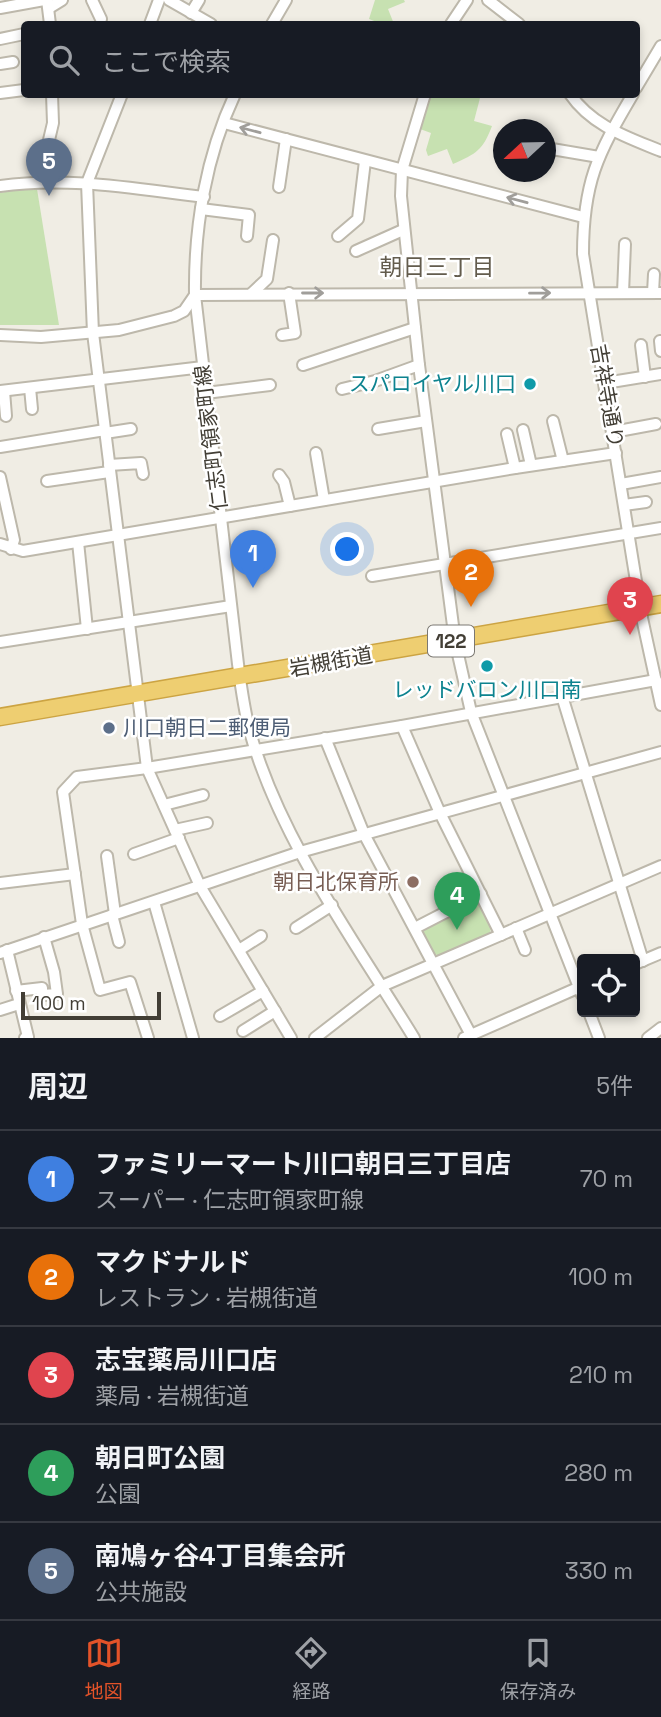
<!DOCTYPE html>
<html lang="ja">
<meta charset="utf-8">
<style>
:root{--surface:#171b24;--page:#242831;--text:#f1f3f6;--muted:#9ea1a6;--line:#363941;--accent:#e35329}
body{margin:0;font-family:"Space Grotesk","Noto Sans JP",sans-serif;background:var(--page);color:var(--text)}
.controls{position:absolute;right:21px;bottom:21px;display:grid;overflow:hidden;border-radius:7px;box-shadow:0 4px 10px #0003}
.controls button{width:63px;height:63px;display:grid;place-items:center;padding:0;border:0;border-bottom:2px solid var(--line);background:var(--surface);color:var(--text);font:35px sans-serif}
.compass{position:absolute;left:493px;top:119px;width:63px;height:63px;border-radius:50%;background:var(--surface);box-shadow:0 4px 10px #0003;rotate:248deg}
.scale{position:absolute;left:21px;bottom:18px;width:140px;box-sizing:border-box;padding-left:7px;border:4px solid #423e35;border-top:0;font-size:19px;line-height:24px;white-space:nowrap;color:#423e35;-webkit-text-stroke:5px #fff;paint-order:stroke}
.you{position:absolute;left:348px;top:550px;width:24px;height:24px;margin:-18px;border:5px solid #fff;border-radius:50%;background:#1a73e8;box-shadow:0 0 0 10px #1a73e833}
.badge{display:grid;place-items:center;width:46px;height:46px;border-radius:50%;background:var(--accent);color:#fff;font-size:23px;font-weight:700}
.pin{position:absolute;translate:-50% -58px;filter:drop-shadow(0 2px 4px #0008)}
.pin::after{content:'';position:absolute;top:37px;width:24px;height:21px;background:inherit;clip-path:polygon(0 0,100% 0,50% 100%)}
.list{margin:0;padding:0;list-style:none}
h2{display:flex;justify-content:space-between;align-items:center;height:91px;margin:0;padding:0 28px;font-size:30px}
h2 small{font-size:23px;font-weight:400;color:var(--muted)}
.list li{display:grid;grid-template-columns:46px 1fr auto;gap:21px;align-items:center;box-sizing:border-box;height:98px;padding:0 28px;border-top:2px solid var(--line)}
.list b{display:block;font-size:26px;white-space:nowrap}
.list p{margin:0;font-size:23px;white-space:nowrap;color:var(--muted)}
.list em{font-size:23px;font-style:normal;color:var(--muted)}
.icon{flex:none;width:38px;height:38px;fill:none;stroke:currentColor;stroke-width:2;stroke-linecap:round;stroke-linejoin:round}
.map{position:relative;flex:none;width:661px;height:1038px;overflow:hidden}
.search{position:absolute;background:var(--surface);box-shadow:0 4px 10px #0003;left:21px;right:21px;top:21px;height:77px;display:flex;align-items:center;gap:18px;box-sizing:border-box;padding:0 24px;border-radius:7px;color:var(--muted);font-size:26px}
.sheet{height:581px;background:var(--surface)}
nav{display:flex;justify-content:space-around;align-items:center;box-sizing:border-box;height:98px;border-top:2px solid var(--line);background:var(--surface);font-size:19px;color:var(--muted)}
nav a{display:grid;justify-items:center;gap:4px}
nav .on{color:var(--accent)}
.map>svg:first-child{display:block}
</style>
<div class="map">
<svg width="661" height="1038" viewBox="0 0 661 1038">
<rect width="100%" height="100%" fill="#f0ede4"/>
<g fill="#c7e1b1">
<polygon points="375,0 404,0 405,2 388,9 394,24 382,24 369,19"/>
<path d="M 430,94 L 470,95 L 480,98 L 474,121 L 492,126 C 483,150 476,154 453,164 L 447,149 L 428,156 L 426,150 L 431,133 L 420,129 Z"/>
<polygon points="37,189 59,325 0,325 0,193 15,190"/>
<polygon points="475,901 479,902 491,928 490,933 440,956 434,954 422,931 422,928"/>
</g>
<g fill="none" stroke-linecap="round" stroke-linejoin="round">
<defs>
<g id="minor">
<polyline points="47,0 50,24"/>
<polyline points="92,0 101,19"/>
<polyline points="169,0 211,24"/>
<polyline points="488,0 519,24"/>
<polyline points="0,8 44,0"/>
<polyline points="49,8 62,0"/>
<polyline points="191,13 199,0"/>
<polyline points="150,24 159,0"/>
<polyline points="272,24 286,0"/>
<polyline points="451,24 467,0"/>
<polyline points="0,39 24,34"/>
<polyline points="0,64 13,62"/>
<polyline points="636,88 661,46"/>
<polyline points="0,93 24,90"/>
<polyline points="122,94 87,183 93,333 147,768 200,886 291,1038"/>
<path d="M 235,94 C 206,156 194,227 195,295 L 238,664 C 241,687 244,710 250,732 C 280,840 356,943 414,1038"/>
<polyline points="425,94 402,170 401,196 419,365 455,641 471,712 582,995"/>
<path d="M 570,94 C 592,126 627,137 661,151"/>
<path d="M 633,94 C 597,155 583,183 583,254 L 642,618 L 661,705"/>
<polyline points="224,123 583,217"/>
<polyline points="546,148 599,157"/>
<polyline points="39,182 53,123 52,94"/>
<path d="M 0,186 C 68,176 136,189 204,197"/>
<polyline points="279,187 286,139"/>
<polyline points="201,209 249,215 247,236"/>
<polyline points="338,236 358,219 365,161"/>
<polyline points="356,251 403,230"/>
<polyline points="623,293 625,244"/>
<polyline points="653,293 654,274"/>
<polyline points="251,294 267,279 273,240"/>
<polyline points="0,335 41,337 119,330 174,316 184,311 195,295 661,293"/>
<polyline points="282,335 295,333 289,293"/>
<polyline points="660,341 661,351"/>
<polyline points="641,345 645,377"/>
<polyline points="303,365 415,328"/>
<polyline points="605,383 661,374"/>
<polyline points="30,388 32,409"/>
<polyline points="342,389 375,381 419,365"/>
<polyline points="0,391 203,367"/>
<polyline points="4,391 6,416"/>
<polyline points="206,393 270,385"/>
<polyline points="553,421 563,461"/>
<polyline points="378,429 426,421"/>
<polyline points="523,430 531,465"/>
<polyline points="613,432 656,424"/>
<polyline points="105,433 131,429"/>
<polyline points="507,434 515,468"/>
<polyline points="0,447 105,430"/>
<polyline points="316,453 324,500"/>
<polyline points="109,465 141,463 143,474"/>
<polyline points="279,475 284,482 290,506"/>
<polyline points="0,477 14,540 11,549"/>
<polyline points="47,481 109,472"/>
<polyline points="621,484 661,477"/>
<polyline points="624,505 646,502"/>
<polyline points="78,542 87,629"/>
<polyline points="0,544 23,551 515,468 616,453"/>
<polyline points="372,576 661,528"/>
<polyline points="0,642 231,606"/>
<polyline points="562,696 643,961"/>
<polyline points="402,726 440,813 501,935"/>
<polyline points="325,738 364,834 471,1035"/>
<polyline points="164,805 203,795"/>
<polyline points="175,830 207,823"/>
<polyline points="134,854 179,838"/>
<polyline points="107,856 115,914"/>
<polyline points="0,883 75,874"/>
<polyline points="154,902 193,1038"/>
<polyline points="112,915 119,942"/>
<polyline points="296,928 332,905"/>
<polyline points="415,928 481,894"/>
<polyline points="516,928 525,950"/>
<polyline points="7,950 28,1037 25,1038"/>
<polyline points="239,950 261,936"/>
<polyline points="0,953 300,852 661,752"/>
<polyline points="635,964 661,953"/>
<polyline points="16,991 42,988 42,995 57,994 54,972 44,937"/>
<polyline points="0,1010 19,1004"/>
<polyline points="589,1012 599,1038"/>
<polyline points="220,1016 263,991"/>
<polyline points="243,1031 275,1011"/>
<polyline points="148,1038 130,982 100,990 82,924 63,792 77,777 147,768 402,726 656,680"/>
<polyline points="315,1038 382,986 661,866"/>
<polyline points="464,1038 582,986"/>
<polyline points="648,1038 661,1028"/>
</g>
<polyline id="highway" points="0,717 661,604"/>
</defs>
<use href="#minor" stroke="#bdb8ab" stroke-width="14"/>
<use href="#highway" stroke="#cca443" stroke-width="19"/>
<use href="#minor" stroke="#fff" stroke-width="10"/>
<use href="#highway" stroke="#eece71" stroke-width="16"/>
</g>
<defs><path id="oneway-shaft" d="M-6 0H5M1.5-3L5.5 0L1.5 3" fill="none" stroke-width="1.6" stroke-linecap="round" stroke-linejoin="round" transform="scale(1.75)"/></defs>
<g stroke="#a09e9a">
<use href="#oneway-shaft" transform="translate(250 130) rotate(-165)"/>
<use href="#oneway-shaft" transform="translate(517 200) rotate(-165)"/>
<use href="#oneway-shaft" transform="translate(313 293)"/>
<use href="#oneway-shaft" transform="translate(540 293) rotate(-1)"/>
</g>
<g fill="#0f9aa8" stroke="#fff" stroke-width="2.5">
<circle cx="530" cy="384" r="7"/>
<circle cx="487" cy="666" r="7"/>
</g>
<circle fill="#5c6f8a" stroke="#fff" stroke-width="2.5" cx="109" cy="728" r="7"/>
<circle fill="#8d6e63" stroke="#fff" stroke-width="2.5" cx="413" cy="882" r="7"/>
<g text-anchor="middle" stroke-width="5" stroke-linejoin="round" paint-order="stroke">
<rect fill="#fff" stroke="#7b7872" stroke-width="2" x="428" y="625.5" width="46" height="31" rx="5"/>
<g font-size="19" font-weight="bold" fill="#423e35">
<text x="451" y="648">122</text>
</g>
<g font-size="21" fill="#0d838f" stroke="#fff" text-anchor="end">
<text x="516" y="391">スパロイヤル川口</text>
<text x="487" y="697" text-anchor="middle">レッドバロン川口南</text>
</g>
<g font-size="21" fill="#423e35" stroke="#fff">
<text transform="translate(607 396) rotate(80)" y="7">吉祥寺通り</text>
<text transform="translate(211 438) rotate(-97)" y="7">仁志町領家町線</text>
<text transform="translate(331 662) rotate(-10)" y="7">岩槻街道</text>
</g>
<g font-size="21" fill="#4e5e75" stroke="#fff" text-anchor="start">
<text x="123" y="735">川口朝日二郵便局</text>
</g>
<g font-size="21" fill="#785e54" stroke="#fff" text-anchor="end">
<text x="399" y="889">朝日北保育所</text>
</g>
<g font-size="23" fill="#635c4d" stroke="#fff">
<text x="437" y="275">朝日三丁目</text>
</g>
</g>
</svg>
<div class="controls">
<button><svg class="icon" aria-label="locate" viewBox="0 0 24 24"><circle cx="12" cy="12" r="6"/><path d="M12 2v4M12 18v4M2 12h4M18 12h4"/></svg></button>
</div>
<svg class="compass" viewBox="-18 -18 36 36"><path d="M0-13l5 13h-10z" fill="#e53935"/><path d="M0 13l5-13h-10z" fill="#9ea1a6"/></svg>
<div class="scale">100 m</div>
<div class="you"></div>
<div class="pin badge" style="left:253px;top:588px;background:#3f7fe0">1</div>
<div class="pin badge" style="left:471px;top:607px;background:#e8710a">2</div>
<div class="pin badge" style="left:630px;top:635px;background:#e0444e">3</div>
<div class="pin badge" style="left:457px;top:930px;background:#2e9e5b">4</div>
<div class="pin badge" style="left:49px;top:196px;background:#5c6f8a">5</div>
<div class="search"><svg class="icon" aria-label="search" viewBox="0 0 24 24"><circle cx="10" cy="10" r="6"/><path d="M15 15l6 6"/></svg>ここで検索</div>
</div>
<section class="sheet">
<h2>周辺<small>5件</small></h2>
<ul class="list">
<li><span class="badge" style="background:#3f7fe0">1</span><div><b>ファミリーマート川口朝日三丁目店</b><p>スーパー · 仁志町領家町線</p></div><em>70 m</em></li>
<li><span class="badge" style="background:#e8710a">2</span><div><b>マクドナルド</b><p>レストラン · 岩槻街道</p></div><em>100 m</em></li>
<li><span class="badge" style="background:#e0444e">3</span><div><b>志宝薬局川口店</b><p>薬局 · 岩槻街道</p></div><em>210 m</em></li>
<li><span class="badge" style="background:#2e9e5b">4</span><div><b>朝日町公園</b><p>公園</p></div><em>280 m</em></li>
<li><span class="badge" style="background:#5c6f8a">5</span><div><b>南鳩ヶ谷4丁目集会所</b><p>公共施設</p></div><em>330 m</em></li>
</ul>
</section>
<nav>
<a class="on"><svg class="icon" aria-label="map" viewBox="0 0 24 24"><path d="M3 6l6-2 6 2 6-2v14l-6 2-6-2-6 2zM9 4v14M15 6v14"/></svg>地図</a>
<a><svg class="icon" aria-label="directions" viewBox="0 0 24 24"><path d="M12 3l9 9-9 9-9-9zM9 14v-3h6M13 9l2 2-2 2"/></svg>経路</a>
<a><svg class="icon" aria-label="saved" viewBox="0 0 24 24"><path d="M7 4h10v16l-5-4-5 4z"/></svg>保存済み</a>
</nav>
